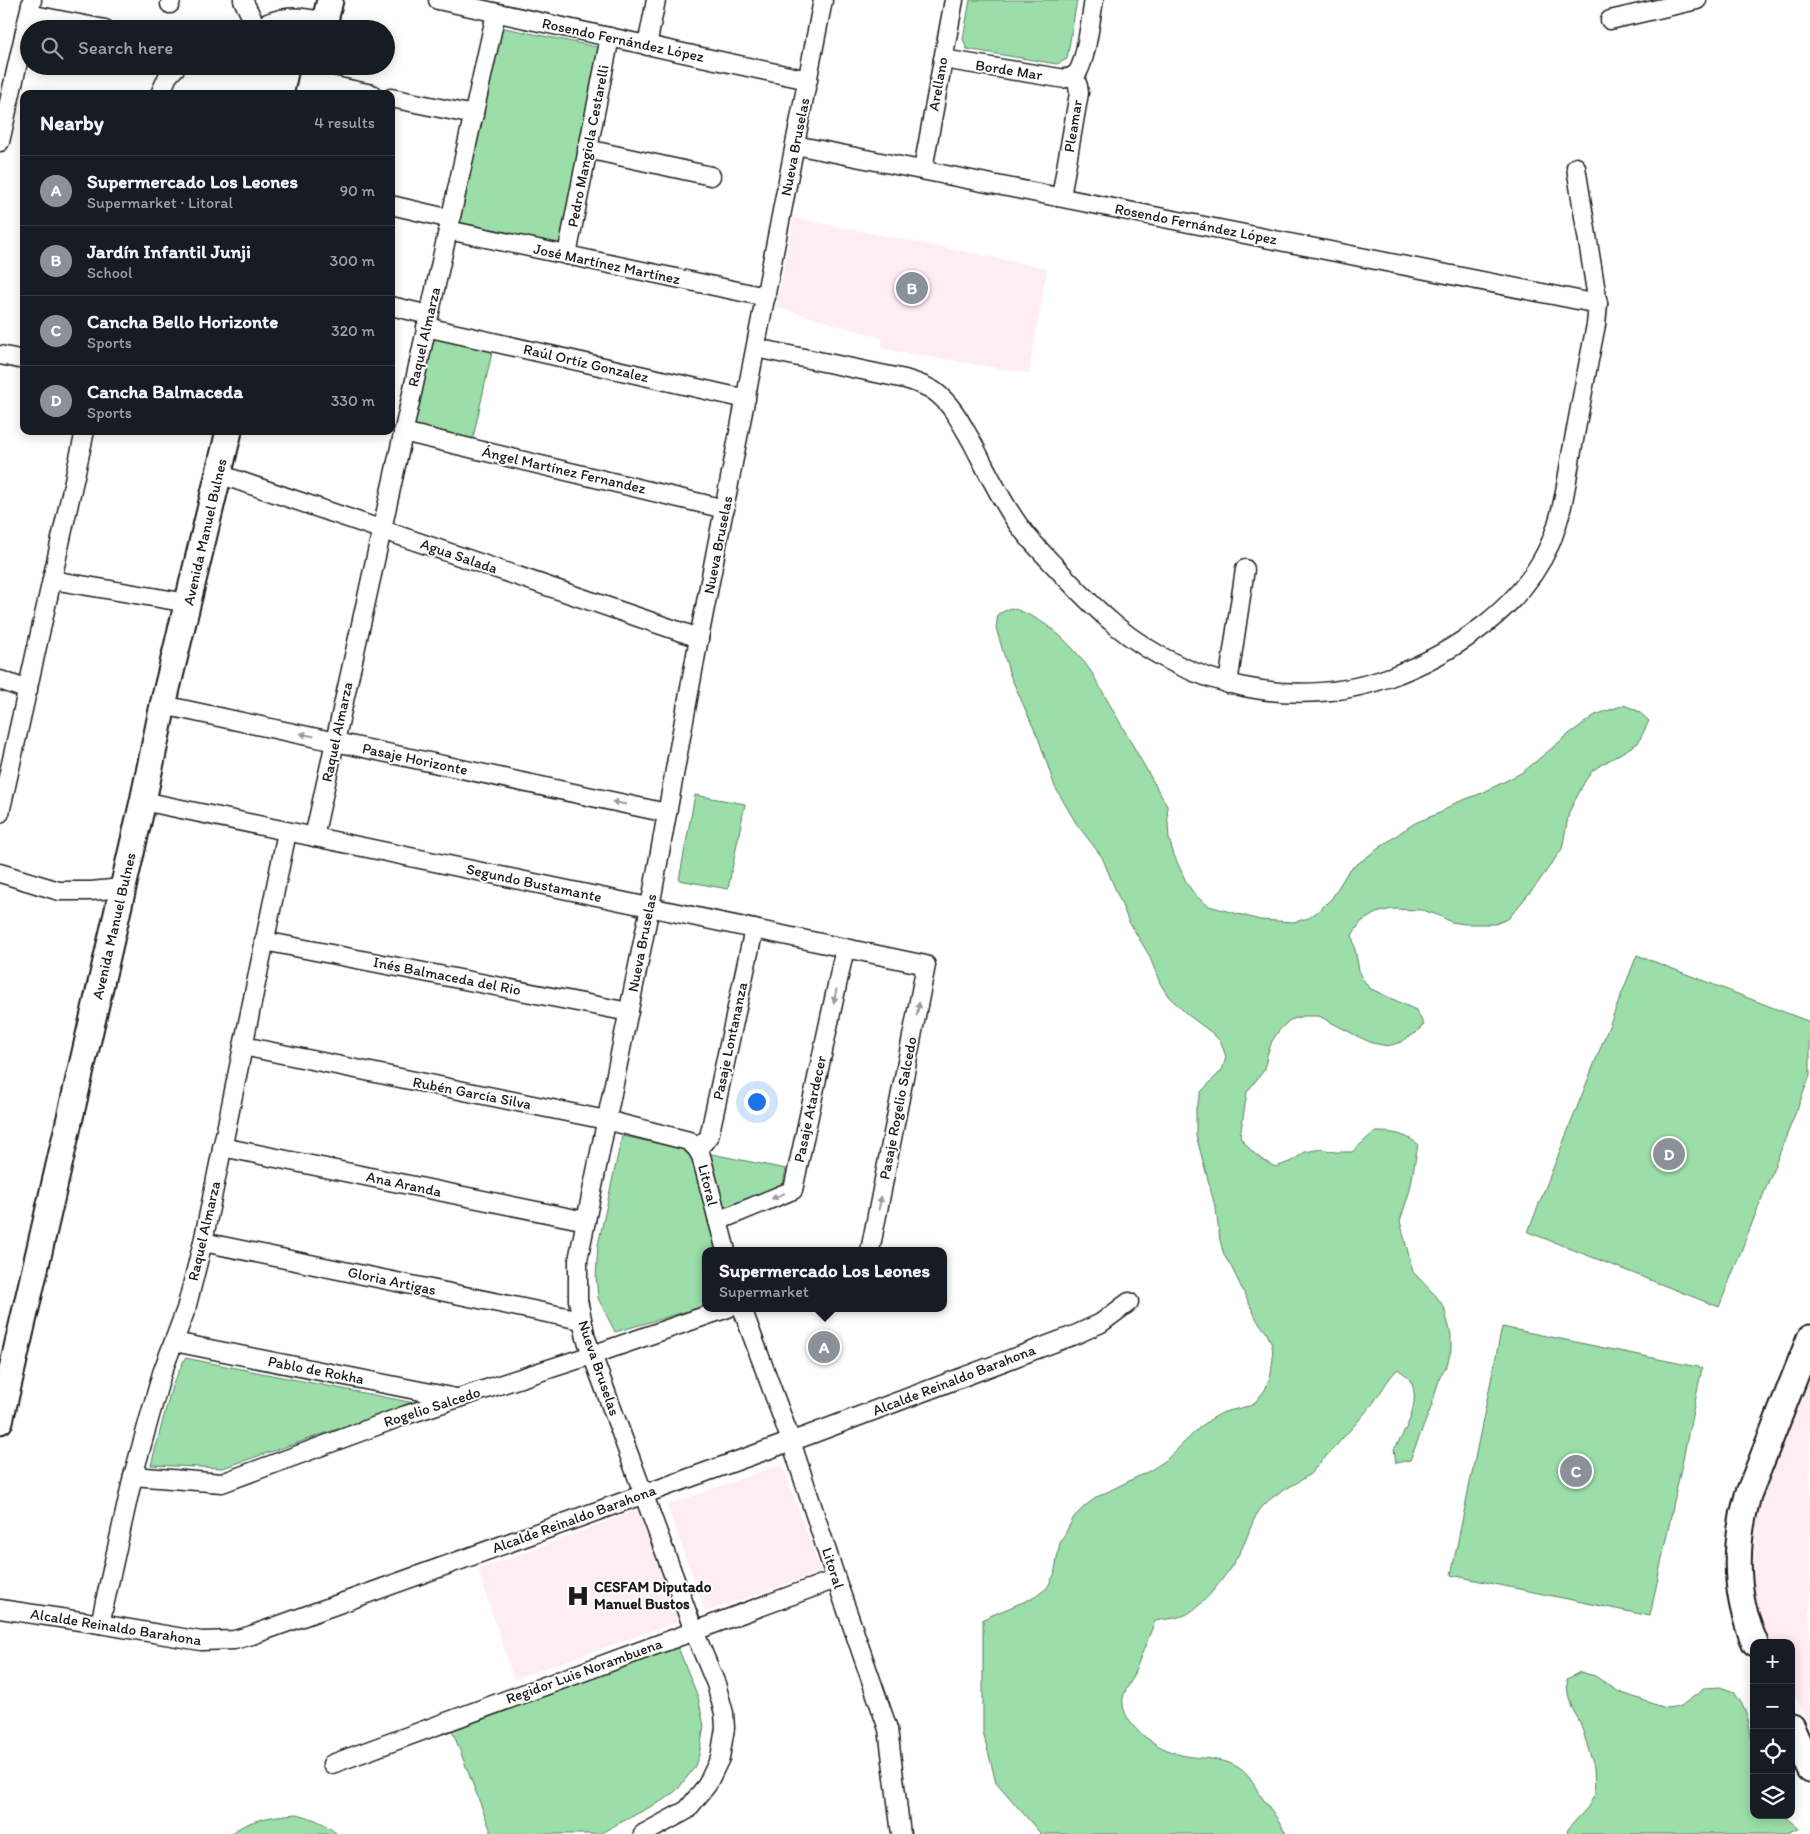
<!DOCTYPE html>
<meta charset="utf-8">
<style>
:root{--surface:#171b24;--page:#20242c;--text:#f1f3f6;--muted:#9ea1a6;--line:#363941;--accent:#8c9099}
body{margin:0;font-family:Itim,sans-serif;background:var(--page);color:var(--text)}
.controls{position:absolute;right:15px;bottom:15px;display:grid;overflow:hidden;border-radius:10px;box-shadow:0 2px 12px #0003}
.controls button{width:45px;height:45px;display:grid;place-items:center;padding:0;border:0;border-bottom:1px solid var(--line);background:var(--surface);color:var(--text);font:25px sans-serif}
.you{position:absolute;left:756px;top:1101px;width:18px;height:18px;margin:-12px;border:4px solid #fff;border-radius:50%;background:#1a73e8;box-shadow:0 0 0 8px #1a73e833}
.badge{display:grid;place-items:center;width:32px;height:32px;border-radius:50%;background:var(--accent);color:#fff;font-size:16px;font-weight:700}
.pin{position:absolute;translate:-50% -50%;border:2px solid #fff;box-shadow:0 1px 5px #0006}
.popup{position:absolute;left:702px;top:1247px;width:245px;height:65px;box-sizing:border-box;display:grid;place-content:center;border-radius:10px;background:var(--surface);filter:drop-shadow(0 1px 4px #0005);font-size:16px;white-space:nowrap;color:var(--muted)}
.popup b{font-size:19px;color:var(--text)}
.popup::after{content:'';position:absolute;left:50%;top:100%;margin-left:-10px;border:10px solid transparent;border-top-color:var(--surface)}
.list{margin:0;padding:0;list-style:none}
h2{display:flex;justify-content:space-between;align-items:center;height:65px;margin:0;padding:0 20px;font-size:21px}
h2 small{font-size:16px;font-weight:400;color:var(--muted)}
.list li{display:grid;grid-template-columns:32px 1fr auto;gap:15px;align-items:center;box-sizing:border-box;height:70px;padding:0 20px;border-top:1px solid var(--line)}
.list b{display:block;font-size:19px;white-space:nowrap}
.list p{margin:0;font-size:16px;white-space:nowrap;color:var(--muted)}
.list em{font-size:16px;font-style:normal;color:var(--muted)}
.icon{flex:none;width:28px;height:28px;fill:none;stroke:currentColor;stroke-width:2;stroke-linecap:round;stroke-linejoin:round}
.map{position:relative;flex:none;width:1810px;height:1834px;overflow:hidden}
.search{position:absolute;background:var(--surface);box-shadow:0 2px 12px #0003;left:20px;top:20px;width:375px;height:55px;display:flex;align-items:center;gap:12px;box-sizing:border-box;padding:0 18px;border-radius:28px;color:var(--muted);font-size:19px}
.panel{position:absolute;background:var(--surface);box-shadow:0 2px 12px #0003;left:20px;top:90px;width:375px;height:345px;border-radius:10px}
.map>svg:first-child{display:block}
</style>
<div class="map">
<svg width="1810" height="1834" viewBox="0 0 1810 1834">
<rect width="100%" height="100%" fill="#fff"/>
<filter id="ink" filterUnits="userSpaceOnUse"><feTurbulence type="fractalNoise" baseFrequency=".02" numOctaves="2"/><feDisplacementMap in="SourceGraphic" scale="10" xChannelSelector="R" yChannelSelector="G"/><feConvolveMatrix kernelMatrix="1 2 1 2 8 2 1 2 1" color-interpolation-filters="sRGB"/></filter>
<g filter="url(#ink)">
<g fill="#ffedf3">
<polygon points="794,218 1047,268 1029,373 883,349 882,338 776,307"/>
<polygon points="1810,1374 1810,1729 1791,1687 1791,1643 1771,1643 1757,1612 1750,1570 1760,1488"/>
<polygon points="782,1464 821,1572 705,1612 667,1505"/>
<polygon points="640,1509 680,1621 514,1679 478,1570"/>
</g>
<g fill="#9cdea9" stroke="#5c7d62">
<polygon points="970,0 1077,0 1067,59 1057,64 967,49 963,39"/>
<polygon points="500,27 602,48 560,247 458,223"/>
<polygon points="430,334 493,348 472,442 410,427"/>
<path d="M 1011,608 C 1046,618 1072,644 1092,673 L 1167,806 L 1169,839 L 1174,855 L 1187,884 L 1197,897 L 1209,906 L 1260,920 L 1294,922 L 1309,918 L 1322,908 L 1332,898 L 1349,870 L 1401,832 L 1415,823 L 1442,812 L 1453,804 L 1482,793 L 1523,772 L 1569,734 L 1595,715 L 1624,705 L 1638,711 L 1649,721 L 1638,743 L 1593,770 L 1585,781 L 1569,812 L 1562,849 L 1537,884 L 1508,919 L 1495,924 L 1465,924 L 1451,922 L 1438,915 L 1422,910 L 1392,909 L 1376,913 L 1361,922 L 1352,935 L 1360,975 L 1369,988 L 1416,1010 L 1424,1025 L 1414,1034 L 1401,1042 L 1388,1046 L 1372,1043 L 1357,1036 L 1319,1016 L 1303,1016 L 1290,1020 L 1280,1029 L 1272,1041 L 1267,1055 L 1265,1069 L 1247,1092 L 1240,1137 C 1250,1151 1260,1160 1276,1167 L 1292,1161 L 1305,1152 L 1321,1149 L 1335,1152 L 1352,1152 L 1374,1132 C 1393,1132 1403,1133 1418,1144 L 1410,1190 L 1400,1221 L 1413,1272 L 1436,1296 L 1444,1307 L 1451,1335 L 1451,1350 L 1447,1365 L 1440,1376 L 1432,1405 L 1410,1460 L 1396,1463 L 1394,1449 C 1406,1432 1422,1400 1410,1380 C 1407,1376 1402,1372 1398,1369 C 1386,1380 1381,1394 1370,1407 C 1351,1430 1330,1452 1310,1474 C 1295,1486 1277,1491 1263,1506 C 1252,1518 1250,1532 1243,1546 C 1234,1566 1204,1607 1185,1615 C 1175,1619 1165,1619 1155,1621 C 1147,1641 1139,1661 1131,1681 C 1128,1687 1124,1692 1123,1698 C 1120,1726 1158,1749 1181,1755 C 1203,1760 1225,1756 1243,1771 C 1251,1778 1255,1787 1261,1796 C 1270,1809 1279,1819 1286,1834 L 1041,1834 L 996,1782 L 983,1732 L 983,1619 L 1035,1597 L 1047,1588 L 1054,1575 L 1060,1543 L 1074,1517 L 1085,1506 L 1097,1497 L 1151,1470 L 1165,1461 L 1199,1428 L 1211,1419 L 1224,1412 L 1253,1405 L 1265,1390 L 1271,1374 L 1273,1358 L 1272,1344 L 1266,1332 L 1257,1320 L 1232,1268 L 1224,1255 L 1220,1240 L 1216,1210 L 1196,1135 L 1196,1108 L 1201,1092 L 1222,1070 L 1226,1057 L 1221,1042 L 1211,1032 L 1188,1015 L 1168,996 L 1160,983 L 1149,955 L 1128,920 L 1102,857 L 1076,823 L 1055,787 L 1039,740 L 1010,675 L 996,628 L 998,614 Z"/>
<polygon points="695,795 745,804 728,889 679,880"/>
<polygon points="1637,955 1810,1022 1810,1076 1719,1307 1528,1232"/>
<polygon points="622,1136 786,1169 782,1187 707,1215 717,1251 705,1251 705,1306 615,1332 598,1298 596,1277 598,1245"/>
<polygon points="1502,1327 1702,1368 1650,1616 1451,1575"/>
<polygon points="185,1358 414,1403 223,1468 151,1465 172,1386"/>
<polygon points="677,1645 698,1697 704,1726 699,1755 694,1768 678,1789 667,1798 599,1834 492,1834 452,1730"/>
<polygon points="1580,1672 1595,1676 1619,1692 1666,1708 1681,1706 1705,1688 1720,1687 1734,1692 1742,1704 1748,1719 1754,1749 1754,1815 1783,1815 1799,1829 1786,1834 1567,1834 1568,1829 1588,1807 1595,1794 1594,1767 1580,1722 1572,1708 1568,1694 1567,1679"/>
<path d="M 297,1814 C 313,1818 325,1823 337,1834 L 230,1834 C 250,1819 272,1816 297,1814 Z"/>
</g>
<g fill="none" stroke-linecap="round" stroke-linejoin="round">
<defs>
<g id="street">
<polyline points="243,0 257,28"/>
<polyline points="438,0 808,80"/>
<polyline points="170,4 171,0"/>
<polyline points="29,14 105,29"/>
<polyline points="1610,20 1697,0"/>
<path d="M 255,29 C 280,15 298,15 325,22"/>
<polyline points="647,46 656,0"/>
<path d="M 943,59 L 1059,78 C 1065,79 1072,78 1077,73 C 1086,62 1091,16 1094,0"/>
<polyline points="311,81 372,94"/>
<polyline points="160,94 168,76 177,66"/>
<polyline points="391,98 474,115"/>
<polyline points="0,142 32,0"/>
<polyline points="795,145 1598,304"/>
<polyline points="587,149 711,176"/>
<polyline points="923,169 954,0"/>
<polyline points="1061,197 1079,93 1078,86 1074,76"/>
<polyline points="391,205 451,219"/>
<polyline points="448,230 766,297"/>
<polyline points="567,255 610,37"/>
<polyline points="391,306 429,315"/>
<polyline points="426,327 746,399"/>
<path d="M 756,348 L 905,379 C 915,382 925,385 934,391 C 952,404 961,423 972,442 C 984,465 996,490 1010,512 C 1025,537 1046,556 1065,577 C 1081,594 1097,610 1115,625 C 1192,688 1296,711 1390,677 C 1454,653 1521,609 1550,544 C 1562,516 1566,486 1571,456 C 1579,413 1587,369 1596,325 L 1598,304 L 1576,167"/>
<polyline points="0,355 24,360"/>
<polyline points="403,432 725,509"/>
<polyline points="219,474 699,638"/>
<polyline points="52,580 188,603"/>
<polyline points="0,680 28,690"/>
<polyline points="1228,684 1245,569"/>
<polyline points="163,705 667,813"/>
<polyline points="143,801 926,965 870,1251"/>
<polyline points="0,813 85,431"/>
<polyline points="314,837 496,13"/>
<polyline points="0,873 59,891 91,891 122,888"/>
<polyline points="264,941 629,1012"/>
<polyline points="243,1046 606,1120 689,1141 697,1149 701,1156 726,1251"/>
<polyline points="222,1147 586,1221"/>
<polyline points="697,1149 709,1137 754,929"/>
<polyline points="718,1221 793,1190 845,948"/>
<polyline points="203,1242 581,1320"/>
<polyline points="742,1308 791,1441 836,1579 888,1729 901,1834"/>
<polyline points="174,1342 456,1398"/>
<polyline points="133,1476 222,1483 406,1415 592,1355 728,1308"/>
<polyline points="0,1609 100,1624 201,1641 234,1640 252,1635 809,1435 1077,1334 1101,1323 1129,1302"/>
<polyline points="100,1624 133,1476 162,1373 186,1309 203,1242 287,832"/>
<polyline points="332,1764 836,1579"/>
<polyline points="643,1834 687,1810 707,1785 720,1758 725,1728 724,1713 716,1684 694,1631 586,1338 578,1300 578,1260 650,907 699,638 823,0"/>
</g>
<g id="secondary">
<polyline points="323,29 330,0"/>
<polyline points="308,94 314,66"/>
<polyline points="0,1421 143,801 163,705 229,431"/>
<path d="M 1755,1643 C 1734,1595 1734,1545 1748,1495 L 1810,1338"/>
<polyline points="1791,1727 1810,1770"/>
</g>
</defs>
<use href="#street" stroke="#1c1c1c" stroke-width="21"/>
<use href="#secondary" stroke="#1c1c1c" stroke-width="29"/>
<use href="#street" stroke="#fff" stroke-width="18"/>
<use href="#secondary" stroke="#fff" stroke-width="25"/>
</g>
<defs><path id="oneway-solid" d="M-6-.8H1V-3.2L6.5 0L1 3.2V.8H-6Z" transform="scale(1.25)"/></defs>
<g fill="#999">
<use href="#oneway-solid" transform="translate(307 735) rotate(-168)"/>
<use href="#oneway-solid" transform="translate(619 803) rotate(-168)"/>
<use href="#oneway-solid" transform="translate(835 996) rotate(102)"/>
<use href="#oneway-solid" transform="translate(918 1009) rotate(-79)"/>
<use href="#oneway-solid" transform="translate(778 1196) rotate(157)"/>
<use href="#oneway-solid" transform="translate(880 1203) rotate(-79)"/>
</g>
</g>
<defs>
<symbol id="hospital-bare" viewBox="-9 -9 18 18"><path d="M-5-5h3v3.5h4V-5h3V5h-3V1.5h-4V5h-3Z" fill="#1c1c1c" stroke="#fff" stroke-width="2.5" paint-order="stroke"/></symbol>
</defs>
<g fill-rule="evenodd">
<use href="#hospital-bare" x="562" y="1580" width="32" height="32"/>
</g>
<g text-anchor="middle" stroke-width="4" stroke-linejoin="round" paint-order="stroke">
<g font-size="15" fill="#1c1c1c" stroke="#fff">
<text transform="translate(623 40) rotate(12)" y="5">Rosendo Fernández López</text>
<text transform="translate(1009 70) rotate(9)" y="5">Borde Mar</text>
<text transform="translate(938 84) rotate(-80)" y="5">Arellano</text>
<text transform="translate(1073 126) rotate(-81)" y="5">Pleamar</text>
<text transform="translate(588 146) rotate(-79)" y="5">Pedro Mangiola Cestarelli</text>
<text transform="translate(795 147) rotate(-79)" y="5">Nueva Bruselas</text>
<text transform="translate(1196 224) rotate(11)" y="5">Rosendo Fernández López</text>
<text transform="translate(607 264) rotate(12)" y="5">José Martínez Martínez</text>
<text transform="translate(424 337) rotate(-77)" y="5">Raquel Almarza</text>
<text transform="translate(586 363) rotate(13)" y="5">Raúl Ortíz Gonzalez</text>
<text transform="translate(564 470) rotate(13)" y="5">Ángel Martínez Fernandez</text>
<text transform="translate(205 532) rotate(-77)" y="5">Avenida Manuel Bulnes</text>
<text transform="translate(718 545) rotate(-79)" y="5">Nueva Bruselas</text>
<text transform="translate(459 556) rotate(19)" y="5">Agua Salada</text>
<text transform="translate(337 732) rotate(-78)" y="5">Raquel Almarza</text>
<text transform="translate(415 759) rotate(12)" y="5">Pasaje Horizonte</text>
<text transform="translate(534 883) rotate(12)" y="5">Segundo Bustamante</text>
<text transform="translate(114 926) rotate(-77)" y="5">Avenida Manuel Bulnes</text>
<text transform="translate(642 943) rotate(-79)" y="5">Nueva Bruselas</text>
<text transform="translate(447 976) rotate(11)" y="5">Inés Balmaceda del Rio</text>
<text transform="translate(730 1041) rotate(-78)" y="5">Pasaje Lontananza</text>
<text transform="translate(472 1093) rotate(11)" y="5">Rubén García Silva</text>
<text transform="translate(898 1108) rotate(-79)" y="5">Pasaje Rogelio Salcedo</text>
<text transform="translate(810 1109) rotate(-78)" y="5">Pasaje Atardecer</text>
<text transform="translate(404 1184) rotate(12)" y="5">Ana Aranda</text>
<text transform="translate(708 1185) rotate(76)" y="5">Litoral</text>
<text transform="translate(204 1231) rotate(-77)" y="5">Raquel Almarza</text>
<text transform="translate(392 1281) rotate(12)" y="5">Gloria Artigas</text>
<text transform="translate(599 1368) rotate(71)" y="5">Nueva Bruselas</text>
<text transform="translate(316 1370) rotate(11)" y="5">Pablo de Rokha</text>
<text transform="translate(954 1380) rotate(-21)" y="5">Alcalde Reinaldo Barahona</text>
<text transform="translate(432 1407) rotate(-18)" y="5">Rogelio Salcedo</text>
<text transform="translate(574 1519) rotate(-20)" y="5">Alcalde Reinaldo Barahona</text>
<text transform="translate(833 1568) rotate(72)" y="5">Litoral</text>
<text transform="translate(116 1627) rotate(9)" y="5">Alcalde Reinaldo Barahona</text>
<text transform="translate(584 1671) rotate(-20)" y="5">Regidor Luis Norambuena</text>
</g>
<g font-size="15" font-weight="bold" fill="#1c1c1c" stroke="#fff" text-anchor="start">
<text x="594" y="1592">CESFAM Diputado<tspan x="594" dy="17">Manuel Bustos</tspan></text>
</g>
</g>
</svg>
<div class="controls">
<button>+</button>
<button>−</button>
<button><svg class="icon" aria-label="locate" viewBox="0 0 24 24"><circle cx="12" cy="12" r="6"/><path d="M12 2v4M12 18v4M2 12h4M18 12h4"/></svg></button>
<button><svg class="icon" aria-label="layers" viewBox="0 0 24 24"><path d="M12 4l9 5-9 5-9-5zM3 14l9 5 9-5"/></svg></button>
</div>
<div class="you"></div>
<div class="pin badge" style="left:824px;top:1347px">A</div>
<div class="popup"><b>Supermercado Los Leones</b>Supermarket</div>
<div class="pin badge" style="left:912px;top:288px">B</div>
<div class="pin badge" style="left:1576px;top:1471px">C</div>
<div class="pin badge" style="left:1669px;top:1154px">D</div>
<div class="search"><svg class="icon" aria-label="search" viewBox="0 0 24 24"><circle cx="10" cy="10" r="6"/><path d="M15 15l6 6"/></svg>Search here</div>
<section class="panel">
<h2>Nearby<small>4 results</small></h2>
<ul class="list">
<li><span class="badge">A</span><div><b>Supermercado Los Leones</b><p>Supermarket · Litoral</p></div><em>90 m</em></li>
<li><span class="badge">B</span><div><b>Jardín Infantil Junji</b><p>School</p></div><em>300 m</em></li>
<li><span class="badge">C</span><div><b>Cancha Bello Horizonte</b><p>Sports</p></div><em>320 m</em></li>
<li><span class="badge">D</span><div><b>Cancha Balmaceda</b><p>Sports</p></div><em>330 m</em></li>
</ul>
</section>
</div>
